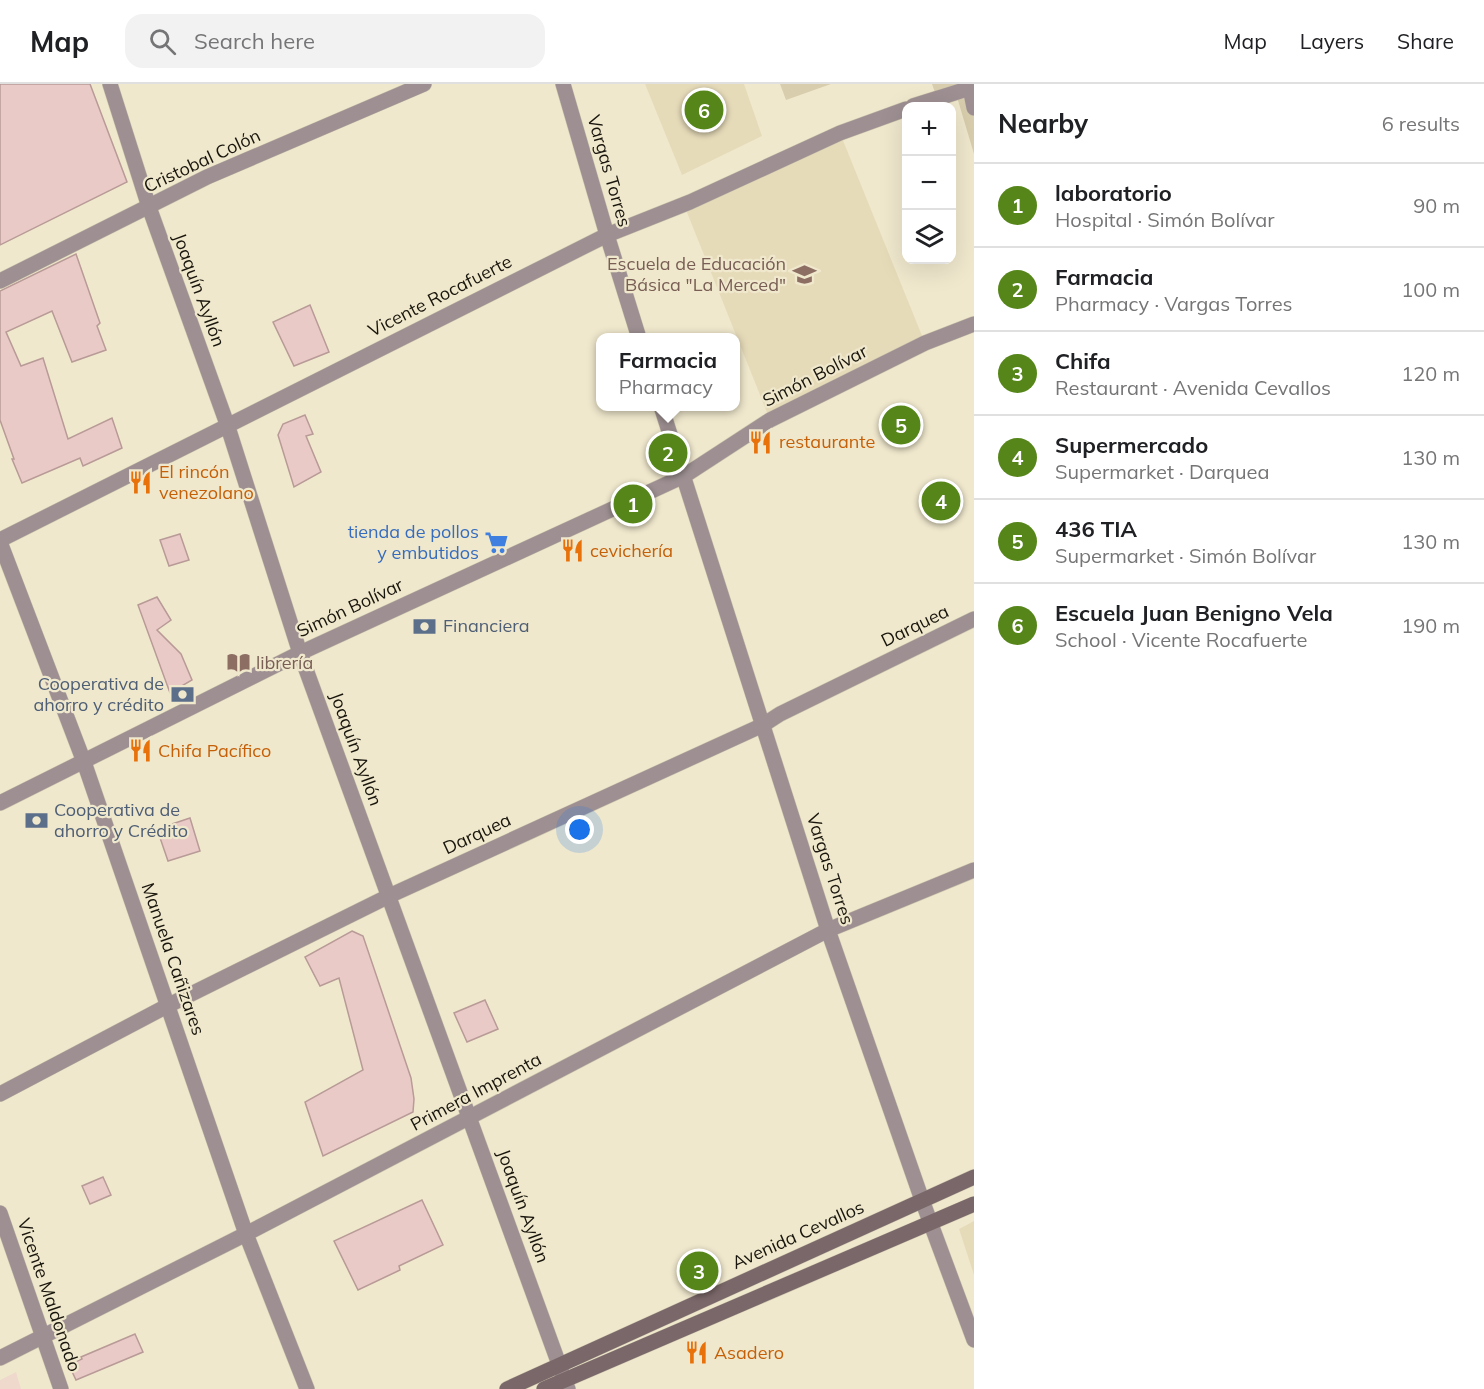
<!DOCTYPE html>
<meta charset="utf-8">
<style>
:root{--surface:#fff;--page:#f2f2f2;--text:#202124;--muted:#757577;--line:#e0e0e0;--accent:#56861a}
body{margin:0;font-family:Mulish,sans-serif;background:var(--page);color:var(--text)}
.controls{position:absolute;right:18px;top:18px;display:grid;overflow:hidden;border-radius:12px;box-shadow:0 6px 24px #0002}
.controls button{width:54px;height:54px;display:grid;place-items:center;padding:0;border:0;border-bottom:2px solid var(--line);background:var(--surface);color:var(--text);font:30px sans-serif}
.you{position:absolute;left:580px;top:746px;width:21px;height:21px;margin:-15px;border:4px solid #fff;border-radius:50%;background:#1a73e8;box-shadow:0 0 0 9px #1a73e833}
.badge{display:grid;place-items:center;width:39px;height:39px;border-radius:50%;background:var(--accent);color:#fff;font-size:20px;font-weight:700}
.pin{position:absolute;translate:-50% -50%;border:3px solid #fff;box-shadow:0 2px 6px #0006}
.popup{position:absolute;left:596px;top:249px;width:144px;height:78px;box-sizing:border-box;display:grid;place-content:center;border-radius:12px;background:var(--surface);filter:drop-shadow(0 2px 4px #0005);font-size:20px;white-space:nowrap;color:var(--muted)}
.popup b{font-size:22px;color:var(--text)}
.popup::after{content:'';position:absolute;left:50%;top:100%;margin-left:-12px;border:12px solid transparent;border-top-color:var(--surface)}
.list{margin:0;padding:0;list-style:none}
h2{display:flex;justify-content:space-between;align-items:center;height:78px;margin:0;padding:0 24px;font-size:26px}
h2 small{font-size:20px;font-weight:400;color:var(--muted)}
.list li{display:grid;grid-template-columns:39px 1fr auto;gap:18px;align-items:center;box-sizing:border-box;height:84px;padding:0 24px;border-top:2px solid var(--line)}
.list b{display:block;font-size:22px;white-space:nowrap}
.list p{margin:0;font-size:20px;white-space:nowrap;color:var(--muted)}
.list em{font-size:20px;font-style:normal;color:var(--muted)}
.icon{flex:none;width:33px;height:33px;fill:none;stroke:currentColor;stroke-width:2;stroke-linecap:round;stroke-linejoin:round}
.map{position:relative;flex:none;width:974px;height:1305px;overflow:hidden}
header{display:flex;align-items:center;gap:36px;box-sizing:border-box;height:84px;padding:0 30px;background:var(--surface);border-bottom:2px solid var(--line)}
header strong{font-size:28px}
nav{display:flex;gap:33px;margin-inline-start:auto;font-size:21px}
.search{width:420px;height:54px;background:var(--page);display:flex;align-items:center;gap:15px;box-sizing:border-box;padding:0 21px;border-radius:18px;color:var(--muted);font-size:22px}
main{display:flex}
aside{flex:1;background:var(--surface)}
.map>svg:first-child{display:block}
</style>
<header>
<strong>Map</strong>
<div class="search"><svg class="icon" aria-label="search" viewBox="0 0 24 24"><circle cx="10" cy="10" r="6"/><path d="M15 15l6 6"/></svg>Search here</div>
<nav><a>Map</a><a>Layers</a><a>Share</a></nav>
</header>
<main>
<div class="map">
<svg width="974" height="1305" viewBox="0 0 974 1305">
<rect width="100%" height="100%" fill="#f0e8cd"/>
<polygon fill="#efd9cd" points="16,1288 21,1305 0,1305 0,1296"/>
<g fill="#e6dbb9">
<polygon points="645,0 744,0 762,52 682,91"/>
<polygon points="840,49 925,259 770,336 684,121"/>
<polygon points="974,1137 974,1191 959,1145"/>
</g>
<g fill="#d8cdac">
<polygon points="780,0 831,0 786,16"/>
<polygon points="932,0 974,0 974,70 957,13 939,20"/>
</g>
<g fill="#eacac7" stroke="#b89a97" stroke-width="1.5">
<polygon points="0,0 90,0 127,98 0,161"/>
<polygon points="76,170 100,239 97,242 106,266 72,278 52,227 6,248 21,282 43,274 68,355 112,334 122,364 83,382 80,374 22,399 12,375 14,375 0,336 0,207"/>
<polygon points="310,221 329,268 294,282 273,238"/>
<polygon points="305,331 313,350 306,352 321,388 294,403 278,351 283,340"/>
<polygon points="180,450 189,476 169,482 160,456"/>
<polygon points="157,513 171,536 157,546 181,570 192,596 170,609 138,521"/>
<polygon points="190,734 200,767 168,777 157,745"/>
<polygon points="352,847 363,852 411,994 414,1015 413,1028 323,1072 305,1018 363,986 339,894 320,902 305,873"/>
<polygon points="485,916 498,945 467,958 454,929"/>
<polygon points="103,1093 111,1111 90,1120 82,1102"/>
<polygon points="422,1116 443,1161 399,1182 400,1186 358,1206 334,1157"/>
<polygon points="135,1250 143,1268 76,1296 69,1281 82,1275 81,1273"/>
</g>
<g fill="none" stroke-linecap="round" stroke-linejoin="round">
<defs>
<polyline id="pedestrian" points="970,4 974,24"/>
<g id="minor">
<polyline points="110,0 149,123 227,340 300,569 568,1305"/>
<polyline points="563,0 607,151 639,254"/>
<polyline points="913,22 970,4"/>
<polyline points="0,197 207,93 424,0"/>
<polyline points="661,322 828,846 922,1116 974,1256"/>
<polyline points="0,456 607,151 690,118 840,49 906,25"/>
<polyline points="0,458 84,678 246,1150 307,1305"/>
<polyline points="0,1010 169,921 389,812 763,641 780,630 974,535"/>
<polyline points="0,1129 61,1305"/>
<polyline points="0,1274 246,1150 828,846 974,786"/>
</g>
<polyline id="tertiary" points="0,719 300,569 684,392 770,336 925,259 974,240"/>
<g id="secondary">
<polyline points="507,1305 974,1093"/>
<polyline points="544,1305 974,1120"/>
</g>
</defs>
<use href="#pedestrian" stroke="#cdc6ae" stroke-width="16"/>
<use href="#minor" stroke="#cdc6ae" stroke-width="16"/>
<use href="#tertiary" stroke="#cdc6ae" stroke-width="16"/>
<use href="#secondary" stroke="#cdc6ae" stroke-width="16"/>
<use href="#pedestrian" stroke="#9e9092" stroke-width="15"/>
<use href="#minor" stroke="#9e9092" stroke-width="15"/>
<use href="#tertiary" stroke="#9e9092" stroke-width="15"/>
<use href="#secondary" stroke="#7a6769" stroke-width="15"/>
</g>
<defs>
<symbol id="school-bare" viewBox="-9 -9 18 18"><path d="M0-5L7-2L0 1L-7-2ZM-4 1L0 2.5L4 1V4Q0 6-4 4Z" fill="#8d6e63" stroke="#f0e8cd" stroke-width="2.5" paint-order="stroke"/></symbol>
<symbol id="restaurant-bare" viewBox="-9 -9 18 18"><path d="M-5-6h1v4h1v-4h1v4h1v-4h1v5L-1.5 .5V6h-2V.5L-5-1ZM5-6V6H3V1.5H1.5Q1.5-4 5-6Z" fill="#e8710a" stroke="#f0e8cd" stroke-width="2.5" paint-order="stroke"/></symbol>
<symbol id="supermarket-bare" viewBox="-9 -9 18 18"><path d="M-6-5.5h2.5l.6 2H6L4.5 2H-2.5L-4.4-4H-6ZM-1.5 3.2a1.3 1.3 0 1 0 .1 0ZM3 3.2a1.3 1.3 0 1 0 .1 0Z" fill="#3f7fe0" stroke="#f0e8cd" stroke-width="2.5" paint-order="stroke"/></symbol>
<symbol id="bank-bare" viewBox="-9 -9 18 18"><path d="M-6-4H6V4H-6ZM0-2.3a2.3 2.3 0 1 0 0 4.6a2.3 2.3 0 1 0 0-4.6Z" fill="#5c6f8a" stroke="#f0e8cd" stroke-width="2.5" paint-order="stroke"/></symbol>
<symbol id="library-bare" viewBox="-9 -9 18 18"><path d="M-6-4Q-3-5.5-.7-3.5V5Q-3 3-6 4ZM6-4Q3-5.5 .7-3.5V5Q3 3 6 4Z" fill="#8d6e63" stroke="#f0e8cd" stroke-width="2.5" paint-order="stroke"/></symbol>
</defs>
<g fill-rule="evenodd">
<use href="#school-bare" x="788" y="174" width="33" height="33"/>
<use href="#restaurant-bare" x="744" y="342" width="33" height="33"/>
<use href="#restaurant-bare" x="124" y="382" width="33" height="33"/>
<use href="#supermarket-bare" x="480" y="442" width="33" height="33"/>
<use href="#restaurant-bare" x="556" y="450" width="33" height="33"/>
<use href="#bank-bare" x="408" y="526" width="33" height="33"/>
<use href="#library-bare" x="222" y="562" width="33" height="33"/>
<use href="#bank-bare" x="166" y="594" width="33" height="33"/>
<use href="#restaurant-bare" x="124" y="650" width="33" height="33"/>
<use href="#bank-bare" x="20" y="720" width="33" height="33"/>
<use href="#restaurant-bare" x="680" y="1252" width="33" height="33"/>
</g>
<g text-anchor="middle" stroke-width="4.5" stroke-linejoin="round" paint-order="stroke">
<g font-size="18" fill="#18150c" stroke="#f0e8cd">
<text transform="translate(202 77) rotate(-25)" y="6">Cristobal Colón</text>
<text transform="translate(609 87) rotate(74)" y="6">Vargas Torres</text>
<text transform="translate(199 206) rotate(70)" y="6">Joaquín Ayllón</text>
<text transform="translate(440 212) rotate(-27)" y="6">Vicente Rocafuerte</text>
<text transform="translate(815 292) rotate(-27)" y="6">Simón Bolívar</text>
<text transform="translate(350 524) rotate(-25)" y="6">Simón Bolívar</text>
<text transform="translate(915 542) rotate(-26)" y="6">Darquea</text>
<text transform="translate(356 665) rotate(70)" y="6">Joaquín Ayllón</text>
<text transform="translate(477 750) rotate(-25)" y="6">Darquea</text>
<text transform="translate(830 785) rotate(72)" y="6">Vargas Torres</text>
<text transform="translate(173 875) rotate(71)" y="6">Manuela Cañizares</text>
<text transform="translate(476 1008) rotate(-28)" y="6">Primera Imprenta</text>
<text transform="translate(523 1122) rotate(70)" y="6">Joaquín Ayllón</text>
<text transform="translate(798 1151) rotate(-24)" y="6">Avenida Cevallos</text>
<text transform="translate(49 1211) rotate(71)" y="6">Vicente Maldonado</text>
</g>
<g font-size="18" fill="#785e54" stroke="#f0e8cd" text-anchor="end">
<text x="786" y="186">Escuela de Educación<tspan x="786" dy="21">Básica "La Merced"</tspan></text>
<text x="256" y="585" text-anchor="start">librería</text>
</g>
<g font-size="18" fill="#c56008" stroke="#f0e8cd" text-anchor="start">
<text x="779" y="364">restaurante</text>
<text x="159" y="394">El rincón<tspan x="159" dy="21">venezolano</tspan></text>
<text x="590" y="473">cevichería</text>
<text x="158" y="673">Chifa Pacífico</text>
<text x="714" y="1275">Asadero</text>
</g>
<g font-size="18" fill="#366cbe" stroke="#f0e8cd" text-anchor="end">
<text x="479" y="454">tienda de pollos<tspan x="479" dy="21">y embutidos</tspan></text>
</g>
<g font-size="18" fill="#4e5e75" stroke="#f0e8cd" text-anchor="start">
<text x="443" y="548">Financiera</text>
<text x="164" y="606" text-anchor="end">Cooperativa de<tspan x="164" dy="21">ahorro y crédito</tspan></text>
<text x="54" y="732">Cooperativa de<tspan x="54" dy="21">ahorro y Crédito</tspan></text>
</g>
</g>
</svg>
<div class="controls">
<button>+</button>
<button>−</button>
<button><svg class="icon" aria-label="layers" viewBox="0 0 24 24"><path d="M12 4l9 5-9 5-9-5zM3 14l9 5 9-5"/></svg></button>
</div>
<div class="you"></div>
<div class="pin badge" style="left:633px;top:420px">1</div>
<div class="pin badge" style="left:668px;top:369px">2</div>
<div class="popup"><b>Farmacia</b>Pharmacy</div>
<div class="pin badge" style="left:699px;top:1187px">3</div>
<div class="pin badge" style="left:941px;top:417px">4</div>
<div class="pin badge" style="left:901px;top:341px">5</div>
<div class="pin badge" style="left:704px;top:26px">6</div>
</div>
<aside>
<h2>Nearby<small>6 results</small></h2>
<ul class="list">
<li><span class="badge">1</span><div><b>laboratorio</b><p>Hospital · Simón Bolívar</p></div><em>90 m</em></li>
<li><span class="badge">2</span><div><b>Farmacia</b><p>Pharmacy · Vargas Torres</p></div><em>100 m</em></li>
<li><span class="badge">3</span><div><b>Chifa</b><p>Restaurant · Avenida Cevallos</p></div><em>120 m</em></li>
<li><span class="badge">4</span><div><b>Supermercado</b><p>Supermarket · Darquea</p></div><em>130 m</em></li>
<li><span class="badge">5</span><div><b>436 TIA</b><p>Supermarket · Simón Bolívar</p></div><em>130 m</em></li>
<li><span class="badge">6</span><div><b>Escuela Juan Benigno Vela</b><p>School · Vicente Rocafuerte</p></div><em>190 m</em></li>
</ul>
</aside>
</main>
